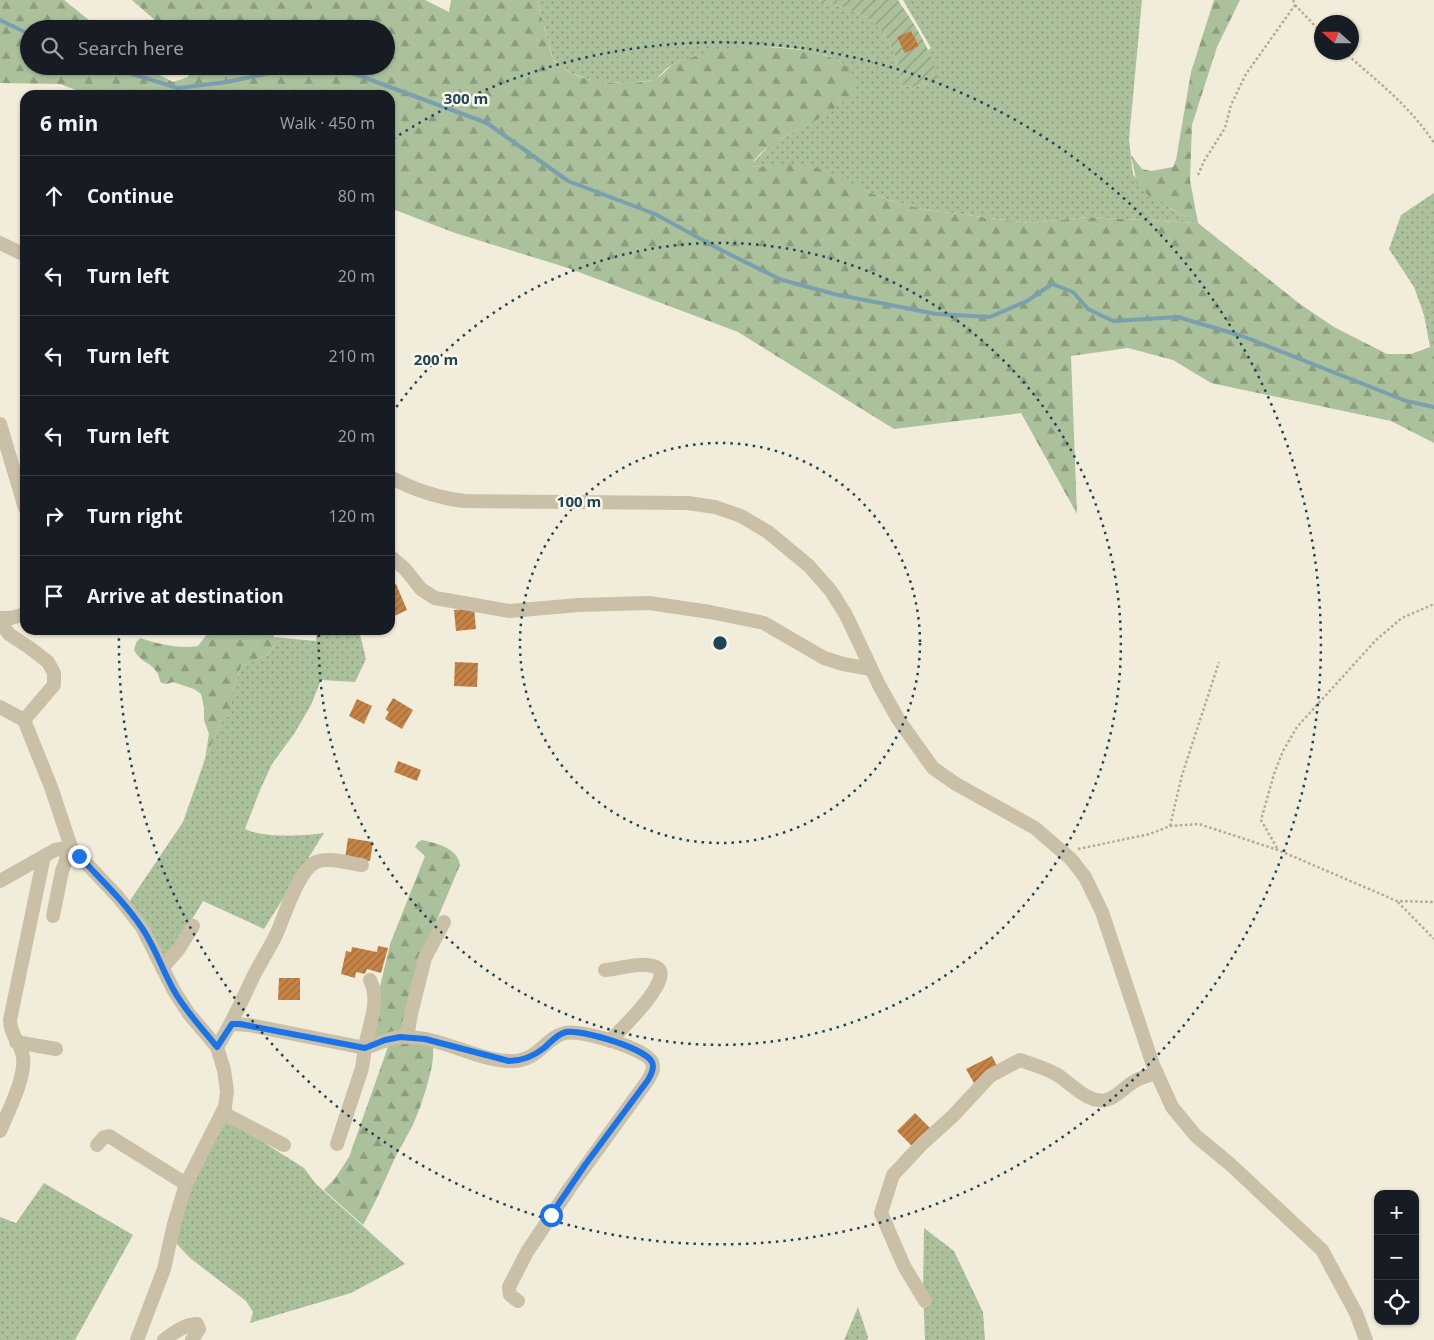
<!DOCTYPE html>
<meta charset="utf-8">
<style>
:root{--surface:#171b24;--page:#20242c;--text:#f1f3f6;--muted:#9ea1a6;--line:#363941}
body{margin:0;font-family:"Open Sans",sans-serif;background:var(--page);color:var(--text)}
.controls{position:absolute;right:15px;bottom:15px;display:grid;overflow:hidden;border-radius:10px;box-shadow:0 1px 4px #0004}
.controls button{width:45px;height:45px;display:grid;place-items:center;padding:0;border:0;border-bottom:1px solid var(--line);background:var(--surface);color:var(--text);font:25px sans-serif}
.compass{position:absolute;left:1314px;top:15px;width:45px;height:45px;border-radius:50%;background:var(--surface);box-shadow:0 1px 4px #0004;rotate:291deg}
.stop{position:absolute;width:15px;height:15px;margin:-11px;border:4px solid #1a73e8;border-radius:50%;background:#fff}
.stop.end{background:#1a73e8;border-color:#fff;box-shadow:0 1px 5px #0008}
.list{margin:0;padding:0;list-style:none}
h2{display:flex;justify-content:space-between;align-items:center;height:65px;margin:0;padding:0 20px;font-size:21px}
h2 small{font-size:16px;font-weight:400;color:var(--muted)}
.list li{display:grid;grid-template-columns:32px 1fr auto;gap:15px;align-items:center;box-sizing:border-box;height:80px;padding:0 20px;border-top:1px solid var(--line)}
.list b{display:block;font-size:19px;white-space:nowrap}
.list em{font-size:16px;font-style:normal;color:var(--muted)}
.icon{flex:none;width:28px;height:28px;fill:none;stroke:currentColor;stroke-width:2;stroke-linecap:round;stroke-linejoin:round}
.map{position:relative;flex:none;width:1434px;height:1340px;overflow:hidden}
.search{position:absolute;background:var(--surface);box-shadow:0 1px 4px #0004;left:20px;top:20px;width:375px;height:55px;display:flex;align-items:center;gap:12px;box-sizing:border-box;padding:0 18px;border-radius:28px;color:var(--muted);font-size:19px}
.panel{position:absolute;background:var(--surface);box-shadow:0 1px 4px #0004;left:20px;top:90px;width:375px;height:545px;border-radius:15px}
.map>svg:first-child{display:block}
</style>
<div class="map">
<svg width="1434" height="1340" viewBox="0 0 1434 1340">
<defs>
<pattern id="grass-dots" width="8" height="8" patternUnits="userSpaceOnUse" patternTransform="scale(1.25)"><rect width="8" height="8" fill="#abc19b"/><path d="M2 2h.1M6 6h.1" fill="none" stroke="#8c9d7e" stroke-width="1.8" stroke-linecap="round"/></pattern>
<pattern id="forest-firs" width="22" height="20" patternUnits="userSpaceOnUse" patternTransform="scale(1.25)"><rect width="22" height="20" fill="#abc19b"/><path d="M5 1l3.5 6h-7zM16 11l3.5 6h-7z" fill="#8c9d7e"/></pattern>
<pattern id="garden-furrows" width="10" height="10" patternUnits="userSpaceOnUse" patternTransform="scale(1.25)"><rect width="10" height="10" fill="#abc19b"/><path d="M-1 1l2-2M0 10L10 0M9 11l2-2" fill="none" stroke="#8c9d7e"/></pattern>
<pattern id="building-hatch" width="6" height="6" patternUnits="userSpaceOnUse" patternTransform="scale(1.25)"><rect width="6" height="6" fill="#c58446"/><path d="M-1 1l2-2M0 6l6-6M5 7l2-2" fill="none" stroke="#a16c3a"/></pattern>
</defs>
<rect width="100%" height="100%" fill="#f2eddb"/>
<g fill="url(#grass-dots)">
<path d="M 537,0 L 819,0 C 857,11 882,17 896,59 C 899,68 900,77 903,86 L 913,87 L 938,81 L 928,50 L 931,48 L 903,0 L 1142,0 L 1129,139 L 1133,175 L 1171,209 L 1198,223 L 1088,217 L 1029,223 L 926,210 L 888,200 L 864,190 L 771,166 L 749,167 L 771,144 L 814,121 L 842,63 L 825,55 L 798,49 L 776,47 L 731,49 L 677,62 L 667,68 L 655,80 L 629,83 L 597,82 L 573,74 L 562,68 L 553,59 Z"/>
<polygon points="1434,193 1434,348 1430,347 1424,315 1414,287 1389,249 1401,215"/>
<path d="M 317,630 L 359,630 L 366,659 L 355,682 L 321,680 L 311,705 L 294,734 L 272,764 L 260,790 L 245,829 C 263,838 304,836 324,833 L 264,929 L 203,901 L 185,931 L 164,960 L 129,902 L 183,822 L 205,759 L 222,720 L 232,714 L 232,694 L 241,666 L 268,655 L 274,645 L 273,637 L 316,641 Z"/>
<polygon points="227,1119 304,1168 316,1184 405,1264 351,1293 250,1323 253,1312 246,1301 190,1258 174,1241 185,1201 215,1139"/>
<polygon points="44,1183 133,1235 75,1340 0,1340 0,1217 16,1223"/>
<polygon points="924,1228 954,1251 983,1312 985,1340 925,1340 923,1291"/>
<polygon points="858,1307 868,1337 867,1340 844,1340"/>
</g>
<g fill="url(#forest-firs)">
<path d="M 0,0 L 64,0 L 100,29 L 29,29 L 29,66 L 147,66 L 156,73 L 173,82 L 188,77 L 193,66 L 386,66 L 386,29 L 165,29 L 132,0 L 425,0 L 449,12 L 451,0 L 537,0 C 541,15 545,30 549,44 C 550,49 551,55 553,59 C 554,62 559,65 561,67 C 582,84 628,86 653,80 C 662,78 669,64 680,61 C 697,56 715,50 732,48 C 761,46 834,45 852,73 C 856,79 854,88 853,95 C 840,104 827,114 813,122 C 790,135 764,143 750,167 L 800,164 L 828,171 L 864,190 L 888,200 L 926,210 L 1029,223 L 1088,217 L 1197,223 L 1150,197 L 1137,184 L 1131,155 L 1142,169 L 1151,171 L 1173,167 L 1176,160 L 1191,72 L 1214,0 L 1240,0 L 1217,47 L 1192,125 L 1190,180 L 1198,223 L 1300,304 L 1334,327 L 1387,354 L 1411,354 L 1430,347 L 1434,348 L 1434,443 L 1391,421 L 1211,383 L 1173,360 L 1128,348 L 1071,356 L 1077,514 L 1021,413 L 894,429 L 738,332 L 568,268 L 455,233 L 390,208 L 390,95 L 89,95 L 60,84 L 0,83 Z"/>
<path d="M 210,630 L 274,630 L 274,645 L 268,655 L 241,666 L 232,694 L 232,714 L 222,720 L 205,759 L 209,734 L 204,720 L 204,708 L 201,694 L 194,689 L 173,682 L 167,684 L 161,683 C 159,679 159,674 156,671 C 149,661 141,663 134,650 L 136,643 L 140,638 C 159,644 178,649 198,646 Z"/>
<path d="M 422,840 C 436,843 458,848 460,865 L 436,922 L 405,1027 L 398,1032 L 370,1042 L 379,991 L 390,944 L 425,856 L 415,847 L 418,842 Z"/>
<path d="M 400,1042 L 432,1045 C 438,1055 422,1104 417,1115 C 411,1131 401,1145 394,1160 C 384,1182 375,1204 363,1225 L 324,1190 L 336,1177 L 349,1157 L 389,1044 Z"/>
</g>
<path fill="url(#garden-furrows)" d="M 819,0 L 898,0 C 914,24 933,51 938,81 L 913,87 L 903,86 C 900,77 899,68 896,59 C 882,17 857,11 819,0 Z"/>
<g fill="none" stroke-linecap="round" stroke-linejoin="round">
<g stroke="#7a9fae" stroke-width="4">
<polyline points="0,20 29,34"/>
<polyline points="106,66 178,88 227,82 275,72 352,73 487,123 568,181 655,214 723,251 782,280 834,294 936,314 990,317 1027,301 1052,284 1073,292 1088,309 1113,321 1178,317 1242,336 1406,401 1434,407"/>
</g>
</g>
<g fill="url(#building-hatch)">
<polygon points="911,31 919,46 905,53 897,37"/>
<polygon points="396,584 407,610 390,618 390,587"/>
<polygon points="474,608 476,629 456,631 454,610"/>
<polygon points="455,662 478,663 477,687 454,686"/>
<polygon points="393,698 413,710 402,729 385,719 389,712 386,710"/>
<polygon points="357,699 372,706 364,724 349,716"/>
<polygon points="398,761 421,770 417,781 394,772"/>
<polygon points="348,838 373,842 370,861 345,858"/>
<polygon points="378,946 388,948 381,973 367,969 365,974 356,972 355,978 341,974 346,951 351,952 352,947 377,952"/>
<polygon points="279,978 300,978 300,1000 278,1000"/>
<polygon points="992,1056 999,1070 974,1083 966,1069"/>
<polygon points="915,1113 933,1131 915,1149 897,1131"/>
</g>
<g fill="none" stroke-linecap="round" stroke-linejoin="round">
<g stroke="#b5aa91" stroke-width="2.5" stroke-dasharray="2.5 2.5" stroke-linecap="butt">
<polyline points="1295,5 1322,33"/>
<path d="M 1344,52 C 1376,80 1411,107 1434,143"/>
<polyline points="1198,175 1204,161 1225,128 1231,105 1246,74 1295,5 1293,0"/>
<polyline points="1170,826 1182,775 1219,662"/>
<polyline points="1277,848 1261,820 1274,774 1283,751 1297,727 1377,639 1402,618 1434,604"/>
<polyline points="1078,849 1150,834 1170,826 1199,824 1278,850 1397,901 1434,902"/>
<polyline points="1398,902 1434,939"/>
</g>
<g stroke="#cabfa7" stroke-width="14">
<polyline points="390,556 405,569 421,589 435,598 510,611 578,605 649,603 710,612 764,623 824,658 843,664 871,669"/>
<polyline points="0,622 9,634 30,648 48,662 54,673 54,685 24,720"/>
<polyline points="0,707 24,720 51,787 71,847 118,897 142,927 174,991 189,1014 217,1047 224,1070 227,1091 225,1107 186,1184 174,1224 164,1269 137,1340"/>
<polyline points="0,881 55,850 71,847"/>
<polyline points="53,916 62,871 71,847"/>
<polyline points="162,968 178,950 193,926"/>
<path d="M 605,970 C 620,969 641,961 656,967 C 677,977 619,1031 610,1041"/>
<path d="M 370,980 C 381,1002 368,1026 365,1048 C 377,1044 388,1038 401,1037 C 439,1035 472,1059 508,1061 C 538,1063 544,1038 565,1033 C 580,1029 645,1048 652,1062 C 655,1069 651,1075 648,1080 L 569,1189 L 527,1252 L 509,1287 L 510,1295 L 518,1301"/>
<polyline points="232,1024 249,1025 365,1048 362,1068 337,1144"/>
<polyline points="407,1037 411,1014 425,958 444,922"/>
<polyline points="16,1042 56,1049"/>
<path d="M 217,1047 C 232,1024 242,1000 254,975 C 261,962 269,949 276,935 C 284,918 298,870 316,862 C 329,857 348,863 362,865"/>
<polyline points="223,1113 284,1145"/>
<path d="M 0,1131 C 8,1112 26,1077 23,1057 C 21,1043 10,1035 10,1020 L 44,856"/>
<polyline points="97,1145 104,1137 109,1136 186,1184"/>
<path d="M 925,1301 L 904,1266 L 881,1213 L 893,1175 L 923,1143 L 953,1116 L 990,1076 L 1020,1060 C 1032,1064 1045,1068 1056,1074 C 1071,1083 1088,1104 1106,1100 C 1118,1097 1125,1086 1135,1081 C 1142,1077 1149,1075 1157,1073"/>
<path d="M 164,1340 C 173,1333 185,1324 197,1324 L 199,1329 L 192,1340"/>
</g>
<g stroke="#cabfa7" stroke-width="14">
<polyline points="0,243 25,255"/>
<polyline points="0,424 25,508"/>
<path d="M 390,477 C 414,490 439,498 465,501 L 688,503 L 715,507 L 741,516 L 768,532 L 809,566 L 831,591 L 846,615 L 879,685 L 898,719 L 933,768 L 956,784 L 1035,828 L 1071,859 L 1085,877 L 1102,912 L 1153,1065 L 1172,1107 L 1196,1136 L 1231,1165 L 1322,1250 L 1356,1313 L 1366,1340"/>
<polyline points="0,618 11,618 25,614"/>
</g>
</g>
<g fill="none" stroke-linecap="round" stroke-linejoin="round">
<path stroke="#1a73e8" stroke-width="6" d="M 79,856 C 101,880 124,901 142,928 C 155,947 162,969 173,989 C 185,1011 202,1028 217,1047 L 232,1024 L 240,1024 L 365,1048 L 385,1040 L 400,1037 L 425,1039 L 509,1061 C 522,1061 534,1056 544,1048 C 551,1042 557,1034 566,1032 C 581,1029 645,1048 652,1062 C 655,1068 651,1075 648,1080 L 585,1165 L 551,1215"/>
</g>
<g fill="none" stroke="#1d4557" stroke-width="2.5" stroke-dasharray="2.5 5">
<circle cx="720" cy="643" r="200"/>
<path d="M392 413A401 401 0 1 1 319 633"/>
<path d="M393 139A601 601 0 1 1 119 633"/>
</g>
<circle cx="720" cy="643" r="8" fill="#1d4557" stroke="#f9f6e7" stroke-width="2.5"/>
<g font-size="15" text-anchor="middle" font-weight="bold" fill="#1d4557" stroke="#f9f6e7" stroke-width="5" stroke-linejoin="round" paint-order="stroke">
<text x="466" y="104">300 m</text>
<text x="436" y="365">200 m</text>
<text x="579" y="507">100 m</text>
</g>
</svg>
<div class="controls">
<button>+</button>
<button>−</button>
<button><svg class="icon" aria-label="locate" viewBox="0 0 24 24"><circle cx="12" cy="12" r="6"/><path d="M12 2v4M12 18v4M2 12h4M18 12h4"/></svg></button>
</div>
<svg class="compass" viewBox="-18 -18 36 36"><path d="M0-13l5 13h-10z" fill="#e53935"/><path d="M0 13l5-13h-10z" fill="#9ea1a6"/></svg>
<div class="stop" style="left:551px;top:1215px"></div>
<div class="stop end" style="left:79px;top:856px"></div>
<div class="search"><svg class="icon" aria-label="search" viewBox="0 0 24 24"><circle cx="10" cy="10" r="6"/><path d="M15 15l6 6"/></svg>Search here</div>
<section class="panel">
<h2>6 min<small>Walk · 450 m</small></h2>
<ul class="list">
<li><svg class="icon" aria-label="ahead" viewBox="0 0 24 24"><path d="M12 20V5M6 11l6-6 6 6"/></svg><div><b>Continue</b></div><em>80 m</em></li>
<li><svg class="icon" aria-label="left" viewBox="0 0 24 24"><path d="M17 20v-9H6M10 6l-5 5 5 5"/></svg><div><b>Turn left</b></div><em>20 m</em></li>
<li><svg class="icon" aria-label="left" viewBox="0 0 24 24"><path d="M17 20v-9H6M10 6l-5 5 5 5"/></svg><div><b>Turn left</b></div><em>210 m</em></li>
<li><svg class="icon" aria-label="left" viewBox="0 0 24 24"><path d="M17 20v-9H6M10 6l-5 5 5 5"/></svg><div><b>Turn left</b></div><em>20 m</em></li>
<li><svg class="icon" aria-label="right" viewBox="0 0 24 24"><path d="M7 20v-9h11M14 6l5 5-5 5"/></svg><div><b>Turn right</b></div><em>120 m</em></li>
<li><svg class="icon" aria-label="arrive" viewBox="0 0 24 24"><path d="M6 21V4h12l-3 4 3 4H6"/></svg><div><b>Arrive at destination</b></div></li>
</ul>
</section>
</div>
